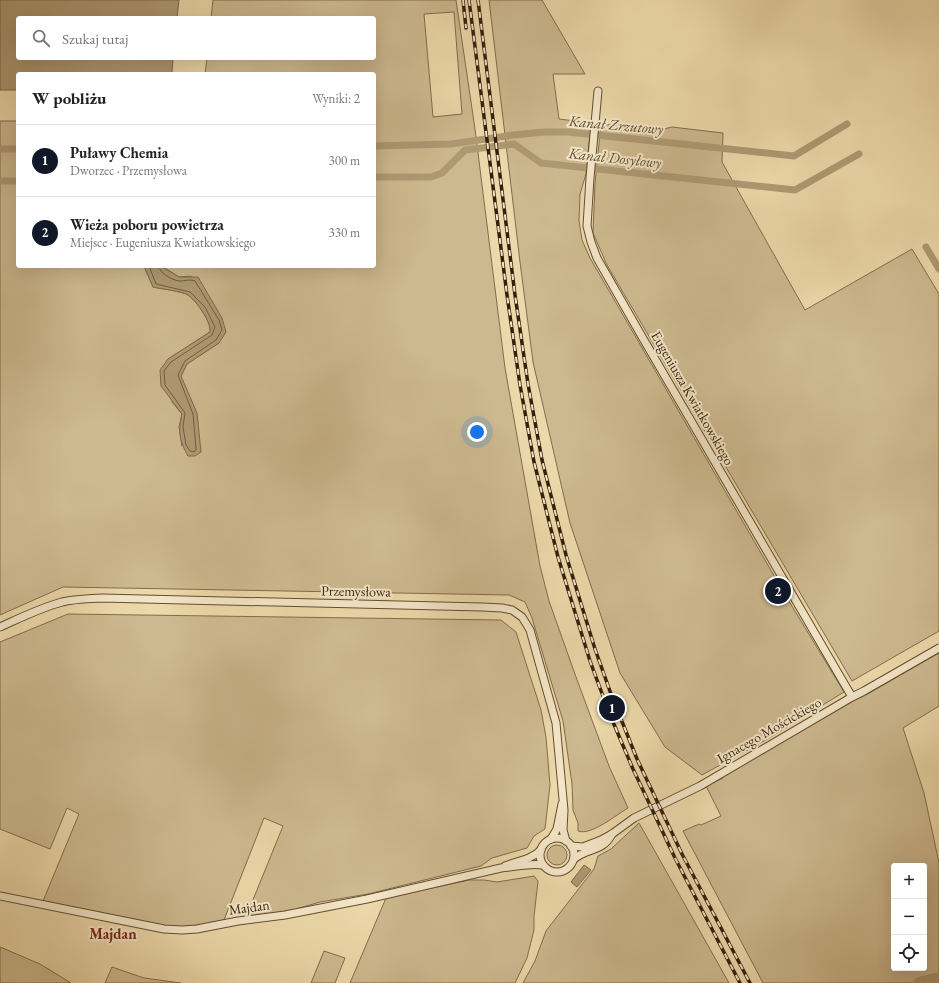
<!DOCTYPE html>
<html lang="pl">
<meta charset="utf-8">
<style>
:root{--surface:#fff;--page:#f2f2f2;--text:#222;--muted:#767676;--line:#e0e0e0;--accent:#111827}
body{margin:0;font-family:"EB Garamond",serif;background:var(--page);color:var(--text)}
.controls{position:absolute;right:12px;bottom:12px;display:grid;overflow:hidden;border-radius:4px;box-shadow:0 4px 16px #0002}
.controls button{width:36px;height:36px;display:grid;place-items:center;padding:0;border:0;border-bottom:1px solid var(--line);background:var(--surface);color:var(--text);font:20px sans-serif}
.you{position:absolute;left:477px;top:432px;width:14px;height:14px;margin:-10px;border:3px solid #fff;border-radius:50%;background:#1a73e8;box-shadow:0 0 0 6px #1a73e833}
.badge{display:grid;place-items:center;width:26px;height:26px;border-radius:50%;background:var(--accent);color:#fff;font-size:13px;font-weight:700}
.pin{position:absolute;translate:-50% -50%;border:2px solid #fff;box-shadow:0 1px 4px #0006}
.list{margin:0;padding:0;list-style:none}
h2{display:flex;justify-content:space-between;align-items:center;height:52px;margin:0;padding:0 16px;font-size:17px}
h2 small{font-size:13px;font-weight:400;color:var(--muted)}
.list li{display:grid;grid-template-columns:26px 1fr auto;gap:12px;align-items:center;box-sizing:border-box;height:72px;padding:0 16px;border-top:1px solid var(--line)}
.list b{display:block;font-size:15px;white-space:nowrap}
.list p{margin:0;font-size:13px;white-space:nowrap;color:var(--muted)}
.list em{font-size:13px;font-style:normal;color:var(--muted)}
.icon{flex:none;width:22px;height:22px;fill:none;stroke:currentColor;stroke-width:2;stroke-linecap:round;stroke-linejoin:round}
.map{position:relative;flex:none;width:939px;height:983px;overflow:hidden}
.search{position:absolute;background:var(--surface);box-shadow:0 4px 16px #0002;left:16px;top:16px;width:360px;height:44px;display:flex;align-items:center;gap:10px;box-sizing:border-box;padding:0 14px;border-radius:4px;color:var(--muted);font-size:15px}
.panel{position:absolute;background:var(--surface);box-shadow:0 4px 16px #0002;left:16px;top:72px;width:360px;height:196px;border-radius:4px}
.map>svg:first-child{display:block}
</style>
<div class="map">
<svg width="939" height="983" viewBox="0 0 939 983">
<rect width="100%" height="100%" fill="#ecd8aa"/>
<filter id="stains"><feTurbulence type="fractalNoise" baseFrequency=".005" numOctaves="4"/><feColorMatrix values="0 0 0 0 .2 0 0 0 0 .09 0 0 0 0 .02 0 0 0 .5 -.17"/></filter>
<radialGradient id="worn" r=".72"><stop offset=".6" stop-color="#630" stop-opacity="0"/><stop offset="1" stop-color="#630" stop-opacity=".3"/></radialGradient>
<g fill="#cdb98f" stroke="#826c4c" fill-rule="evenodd">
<path d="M 213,0 L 456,0 L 475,129 L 505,368 L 540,566 L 549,601 L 576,677 L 609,766 L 628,808 C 616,815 591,836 578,831 L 578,823 L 573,810 L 572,784 L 563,721 L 532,618 L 525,602 L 509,595 L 63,587 L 0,615 L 0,121 L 18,121 L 18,266 L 144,266 L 153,287 C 161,289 182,291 188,295 C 196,300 212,323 210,332 L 168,359 L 172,402 L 182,414 L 179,427 L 182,446 L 181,376 L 187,364 L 219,343 L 191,276 L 179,277 L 161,266 L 374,266 L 374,74 L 205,74 L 207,58 L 374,58 L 374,18 L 211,18 ZM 454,12 L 462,114 L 433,117 L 424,14 Z"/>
<polygon points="489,0 542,0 585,74 553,74 559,119 591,123 586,174 580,194 579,221 582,240 590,258 787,598 844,692 764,741 702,775 665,747 620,673 570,523 533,362 520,262"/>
<polygon points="601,124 660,130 672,127 723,133 722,162 805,310 912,249 939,294 939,631 852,681 607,265 593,233 595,183"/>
<path d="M 68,614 L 501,620 L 516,632 L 541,710 L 546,737 L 550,785 L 545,829 L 534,836 L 527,848 L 492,858 L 481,866 L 368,894 L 320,902 L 293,910 L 246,917 L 283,826 L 264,818 L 224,920 C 203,925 187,928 166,926 L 43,901 L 79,814 L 67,808 L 50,849 L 0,829 L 0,642 Z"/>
<path d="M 939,653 L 939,706 L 903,728 L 924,793 L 939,863 L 939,983 L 763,983 L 683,831 L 699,824 L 701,825 L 721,816 L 706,786 L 723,778 L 722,775 L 840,707 L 864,696 ZM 894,866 L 924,866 L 924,968 L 894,968 Z"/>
<polygon points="639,823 729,983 523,983 535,961 546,931 594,869 598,856 611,849"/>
<circle cx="557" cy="855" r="10"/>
<polygon points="534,876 538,881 534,916 534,930 527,958 515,983 350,983 386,898 469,880 484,880 497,882"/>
<polygon points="0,947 40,964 71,983 0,983"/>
<polygon points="324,951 345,958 335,983 311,983"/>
<polygon points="112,967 144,978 181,983 105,983"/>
</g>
<g fill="#ae9973" stroke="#7e6849">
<polygon points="0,0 179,0 177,18 18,18 18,58 173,58 172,74 18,74 18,90 0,90"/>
<path d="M 144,266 L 161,266 L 179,277 L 198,277 L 222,318 L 226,332 L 219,343 L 187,364 L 181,376 L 197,413 L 201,452 L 195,456 L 188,456 C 179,440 178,431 182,414 L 161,386 L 160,370 L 168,359 L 210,332 C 212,323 196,300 188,295 C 182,291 161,289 153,287 Z"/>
<polygon points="584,865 591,870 577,887 571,882"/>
</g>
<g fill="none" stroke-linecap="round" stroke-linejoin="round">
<path stroke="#725c3e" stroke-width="1" d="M 149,266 L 156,284 L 190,292 L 205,307 L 215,327 L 212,335 L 171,362 L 164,371 L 165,385 L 185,413 L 183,427 L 186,445 L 190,451 L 194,452 L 196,449 L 193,414 L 178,375 L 185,361 L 216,340 L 222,330 L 219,320 L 195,281 C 190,279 185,281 179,281 C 172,280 159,273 159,266"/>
<g stroke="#ae9973" stroke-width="7">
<polyline points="374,146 451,144 513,135 545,132 568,132 794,156 847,124"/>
<polyline points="0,149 18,149"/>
<polyline points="374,177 431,177 442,173 465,150 514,144 541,163 795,190 859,154"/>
<polyline points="0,181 18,181"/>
<polyline points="926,247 939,269"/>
</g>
<polyline stroke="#ae9973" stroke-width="12" points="919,983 939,978"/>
<defs>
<g id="street">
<polyline points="598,91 590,178 587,226 591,242 597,258 641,335 852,697"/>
<path d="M 0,627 C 20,618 40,608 62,602 C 75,599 88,599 102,598 L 482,607 L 502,608 L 512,610 L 522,617 L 530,630 L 556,723 L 564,810 L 563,830 L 566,841"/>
<circle cx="557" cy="855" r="17"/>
<polyline points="551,839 557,829 562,804"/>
<polyline points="571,846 583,847 601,840 612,834 634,818 700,786 852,697 864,691 939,648"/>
<path d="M 574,859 C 588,847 602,853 612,834"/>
<path d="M 505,866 C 517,861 531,860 541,850"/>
<path d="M 0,896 L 164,929 L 182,930 L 197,929 L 238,921 L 285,915 L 367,899 L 501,868 C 515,867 529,863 543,865"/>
</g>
</defs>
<use href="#street" stroke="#644d31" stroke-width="9"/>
<use href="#street" stroke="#f3e6c8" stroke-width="7"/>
<defs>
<g id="rail">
<polyline points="463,0 466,28"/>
<polyline points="469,0 507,295 520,385 534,462 558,557 590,661 610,715 633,769 675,858 740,983"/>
<polyline points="478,0 515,295 528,384 542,460 566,555 595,649 611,694 637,759 682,854 750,983"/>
</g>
</defs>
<use href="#rail" stroke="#361f09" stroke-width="3.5"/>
<use href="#rail" stroke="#f3e6c8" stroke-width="2" stroke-dasharray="6" stroke-linecap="butt"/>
</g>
<g text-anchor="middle" stroke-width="4" stroke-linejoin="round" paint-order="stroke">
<g font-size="14" fill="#361f09" stroke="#f3e6c8">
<text transform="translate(693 398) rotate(60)" y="5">Eugeniusza Kwiatkowskiego</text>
<text transform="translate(356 591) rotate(1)" y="5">Przemysłowa</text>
<text transform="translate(769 730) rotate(-30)" y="5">Ignacego Mościckiego</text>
<text transform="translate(249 907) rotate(-8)" y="5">Majdan</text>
</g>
<g font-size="15" font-style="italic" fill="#604a2e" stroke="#f3e6c8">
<text transform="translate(616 125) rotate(5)" y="5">Kanał Zrzutowy</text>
<text transform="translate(615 158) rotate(6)" y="5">Kanał Dosyłowy</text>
</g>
<g font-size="15" font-weight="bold" fill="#7a1f14" stroke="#f3e6c8">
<text x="113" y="939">Majdan</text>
</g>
</g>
<rect width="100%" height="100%" filter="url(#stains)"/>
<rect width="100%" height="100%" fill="url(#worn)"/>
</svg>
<div class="controls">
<button>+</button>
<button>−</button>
<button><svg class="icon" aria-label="locate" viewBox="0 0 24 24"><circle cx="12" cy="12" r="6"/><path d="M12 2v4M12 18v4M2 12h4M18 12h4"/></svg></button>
</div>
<div class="you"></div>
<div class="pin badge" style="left:612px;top:708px">1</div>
<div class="pin badge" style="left:778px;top:591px">2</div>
<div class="search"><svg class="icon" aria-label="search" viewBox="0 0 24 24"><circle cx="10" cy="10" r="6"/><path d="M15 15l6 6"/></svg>Szukaj tutaj</div>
<section class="panel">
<h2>W pobliżu<small>Wyniki: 2</small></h2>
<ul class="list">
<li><span class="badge">1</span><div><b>Puławy Chemia</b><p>Dworzec · Przemysłowa</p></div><em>300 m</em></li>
<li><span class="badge">2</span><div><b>Wieża poboru powietrza</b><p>Miejsce · Eugeniusza Kwiatkowskiego</p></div><em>330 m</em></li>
</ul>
</section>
</div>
